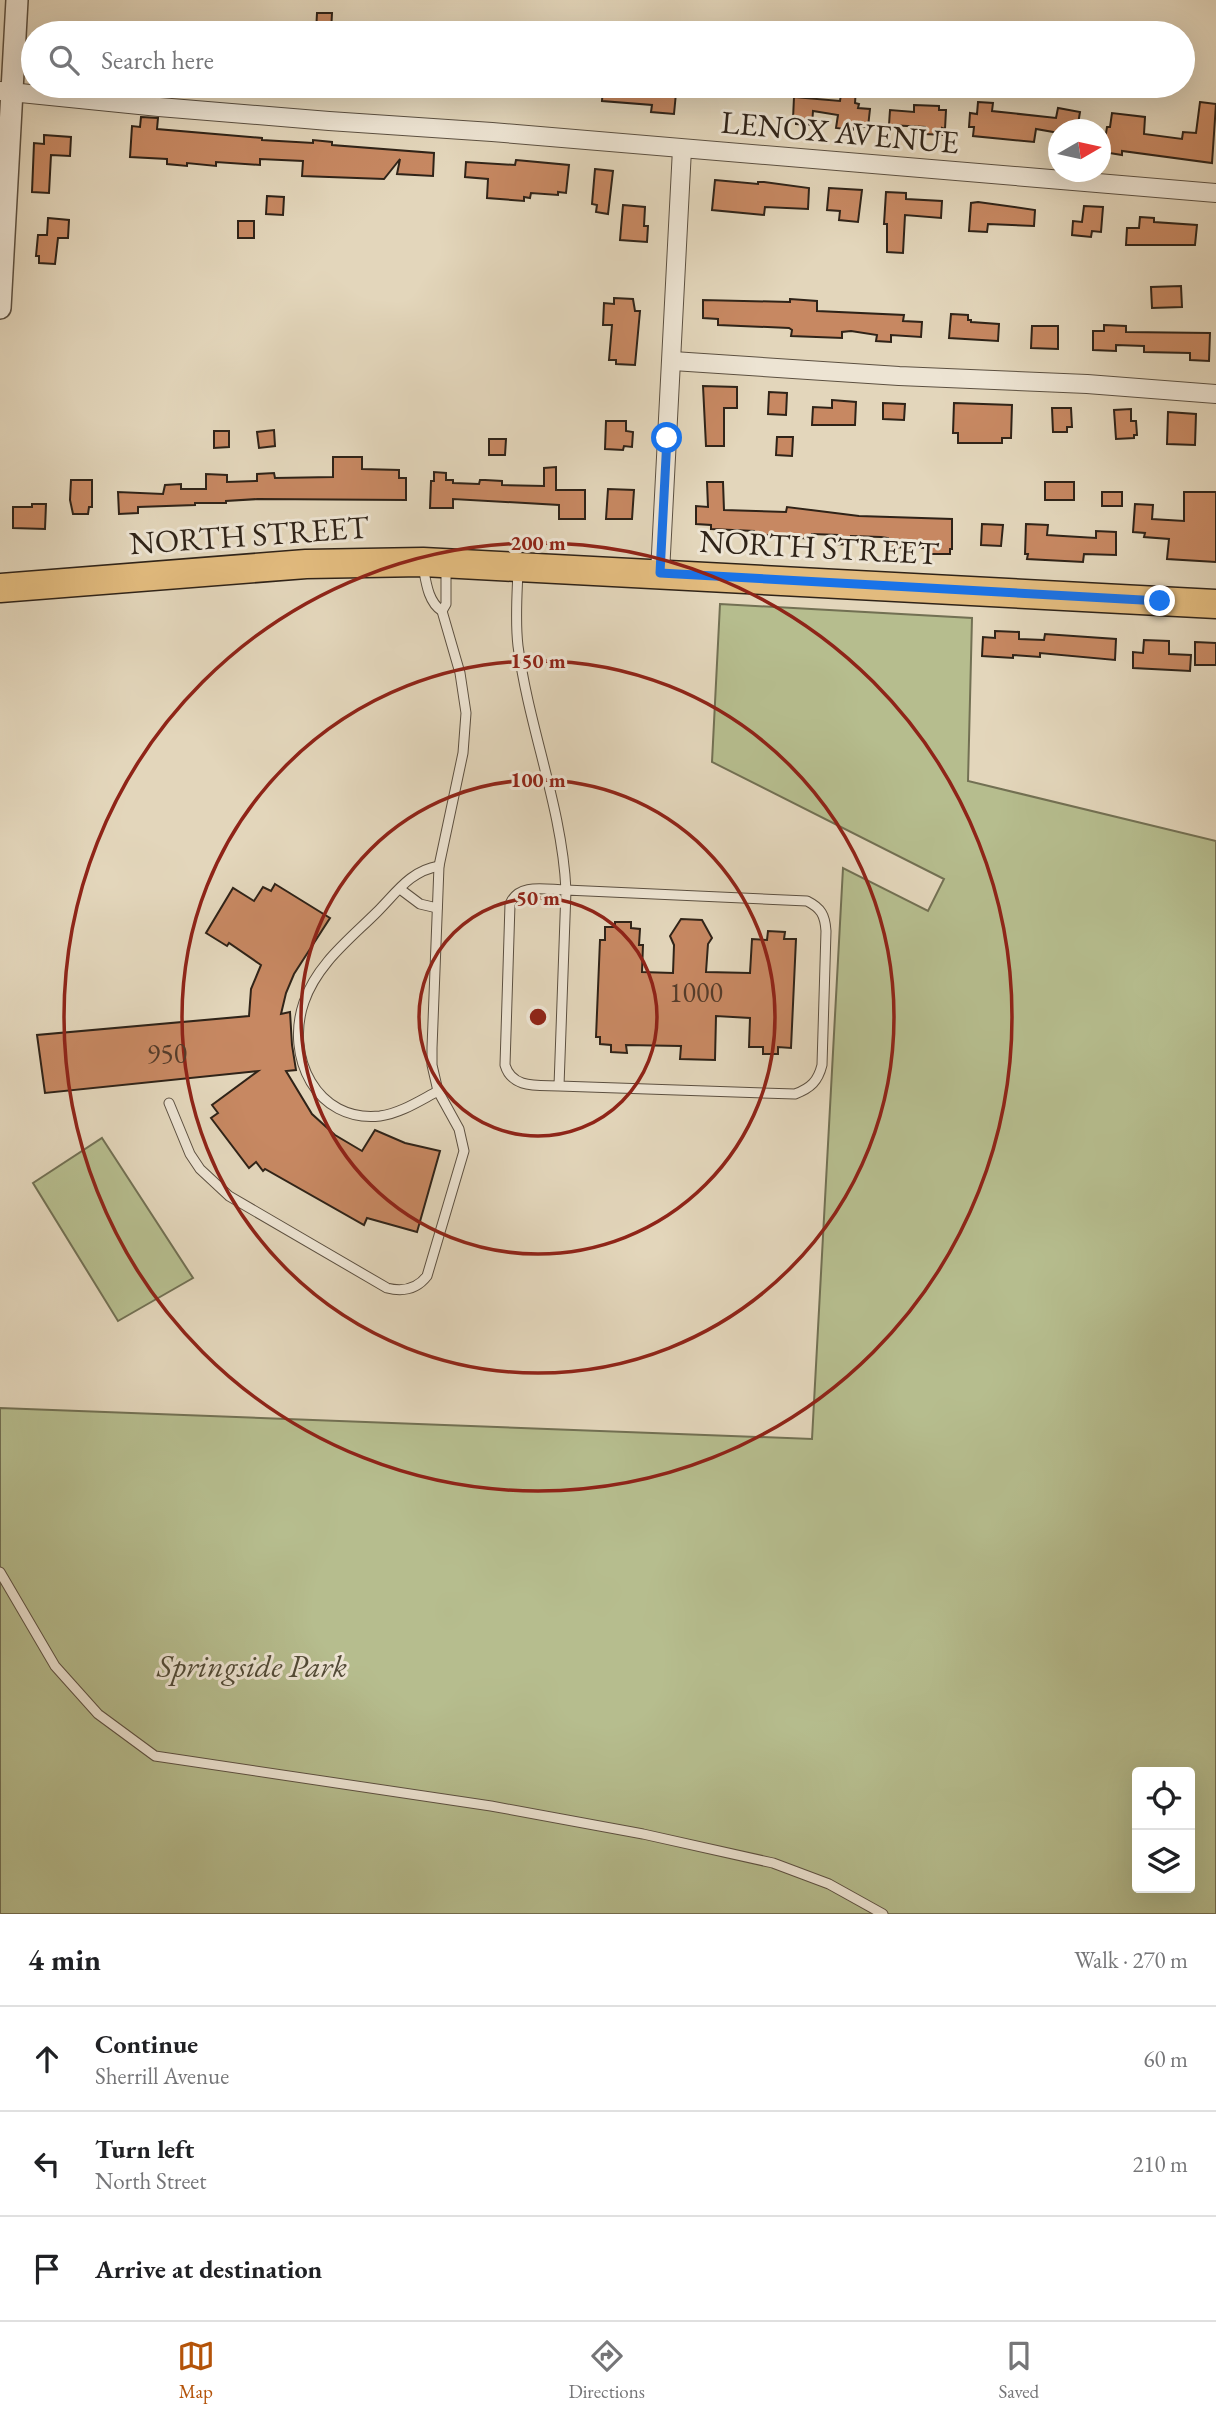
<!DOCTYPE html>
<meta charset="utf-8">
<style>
:root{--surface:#fff;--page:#f2f2f2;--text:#202124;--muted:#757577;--line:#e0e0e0;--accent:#b45309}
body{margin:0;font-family:"EB Garamond",serif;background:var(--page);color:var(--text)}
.controls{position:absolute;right:21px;bottom:21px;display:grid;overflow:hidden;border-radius:7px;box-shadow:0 7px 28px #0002}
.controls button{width:63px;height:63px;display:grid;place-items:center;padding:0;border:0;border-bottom:2px solid var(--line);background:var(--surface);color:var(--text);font:35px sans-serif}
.compass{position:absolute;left:1048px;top:119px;width:63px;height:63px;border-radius:50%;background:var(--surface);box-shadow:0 7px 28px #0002;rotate:81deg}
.stop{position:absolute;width:21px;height:21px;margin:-16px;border:5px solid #1a73e8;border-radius:50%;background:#fff}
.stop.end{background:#1a73e8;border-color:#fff;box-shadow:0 2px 7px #0008}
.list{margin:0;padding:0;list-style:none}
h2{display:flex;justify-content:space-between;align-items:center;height:91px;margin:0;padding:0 28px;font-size:30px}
h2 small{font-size:23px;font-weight:400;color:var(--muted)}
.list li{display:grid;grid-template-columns:46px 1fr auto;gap:21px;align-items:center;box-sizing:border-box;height:105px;padding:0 28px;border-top:2px solid var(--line)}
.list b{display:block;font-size:26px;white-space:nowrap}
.list p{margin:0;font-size:23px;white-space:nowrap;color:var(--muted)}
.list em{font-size:23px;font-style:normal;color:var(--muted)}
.icon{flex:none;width:38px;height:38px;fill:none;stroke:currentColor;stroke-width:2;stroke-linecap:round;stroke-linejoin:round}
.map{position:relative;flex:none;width:1216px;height:1914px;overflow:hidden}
.search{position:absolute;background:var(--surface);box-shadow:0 7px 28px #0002;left:21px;right:21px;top:21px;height:77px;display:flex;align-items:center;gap:18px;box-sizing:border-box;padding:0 24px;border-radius:38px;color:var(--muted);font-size:26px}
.sheet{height:406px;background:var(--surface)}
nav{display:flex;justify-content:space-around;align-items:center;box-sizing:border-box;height:98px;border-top:2px solid var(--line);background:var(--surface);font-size:19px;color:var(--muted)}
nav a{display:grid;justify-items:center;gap:4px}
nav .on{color:var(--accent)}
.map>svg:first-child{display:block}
</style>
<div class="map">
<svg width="1216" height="1914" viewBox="0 0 1216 1914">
<rect width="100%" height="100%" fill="#e3d6bb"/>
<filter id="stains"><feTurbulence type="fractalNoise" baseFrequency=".00286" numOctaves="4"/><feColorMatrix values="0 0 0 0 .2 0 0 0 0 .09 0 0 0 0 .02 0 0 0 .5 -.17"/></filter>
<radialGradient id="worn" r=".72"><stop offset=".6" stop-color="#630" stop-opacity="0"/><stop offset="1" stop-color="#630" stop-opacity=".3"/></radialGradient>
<g fill="#b6bd8e" stroke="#727053" stroke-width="2" fill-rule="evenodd">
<path d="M 720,604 L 972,618 L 968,781 L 1216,841 L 1216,1914 L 0,1914 L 0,1408 L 812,1439 L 843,868 L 928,911 L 944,879 L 712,762 ZM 1137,1772 L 1190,1772 L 1190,1888 L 1137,1888 Z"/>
<polygon points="102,1138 193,1278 118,1321 33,1183"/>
</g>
<g fill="#c78862" stroke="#2f2318" stroke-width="2">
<polygon points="317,13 332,13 331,33 316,33"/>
<polygon points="603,86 633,86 633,89 676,93 674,114 651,112 652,105 602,101"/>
<polygon points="842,88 856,89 855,103 859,104 858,108 870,109 868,127 854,126 853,130 836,128 838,115 813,111 812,125 796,124 796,119 793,119 794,97 840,101"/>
<polygon points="978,102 993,103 992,111 1056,118 1058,108 1080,112 1077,130 1059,130 1059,133 1036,129 1034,142 973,136 974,127 969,127 970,113 977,114"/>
<polygon points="1200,102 1216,104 1212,163 1122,151 1122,155 1103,152 1107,127 1110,127 1112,113 1145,117 1144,134 1182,139 1183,132 1196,133"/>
<polygon points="914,105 939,106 939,110 946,110 945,129 942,128 942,135 925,134 925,127 889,125 890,110 914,112"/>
<polygon points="141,117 158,118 157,129 262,138 262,140 313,143 313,140 332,142 332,145 434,153 433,176 397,174 400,159 384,179 302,176 303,161 260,159 260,165 216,162 216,166 187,163 187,166 167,164 167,159 130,157 132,126 140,127"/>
<polygon points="44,135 71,137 70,156 51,155 49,193 32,192 34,143 44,144"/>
<polygon points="516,160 569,165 566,193 558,192 558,195 531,193 530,198 524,197 524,201 487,198 488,179 465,177 466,162 515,165"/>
<polygon points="595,169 613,171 608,214 596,212 597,205 592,204"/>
<polygon points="715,180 758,184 758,182 764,182 809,188 808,209 765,207 764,215 712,210"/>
<polygon points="829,188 862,190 858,222 839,220 840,211 827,210"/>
<polygon points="886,192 906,193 906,199 942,201 941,218 905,215 903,253 887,252 887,224 884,224"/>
<polygon points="267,196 284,197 283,215 266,214"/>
<polygon points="978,202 1035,210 1034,226 988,224 987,232 969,231 971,203"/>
<polygon points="623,205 645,207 644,226 648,226 647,242 620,240"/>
<polygon points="1084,206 1103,207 1101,232 1092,231 1091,237 1072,235 1073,221 1082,222"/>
<polygon points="1140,217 1154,218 1154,222 1197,225 1195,245 1126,245 1127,228 1139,228"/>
<polygon points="48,218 69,220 68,238 58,238 55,264 39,263 39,256 36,256 38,235 47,235"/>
<rect x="238" y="221" width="16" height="17"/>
<polygon points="1181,286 1182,307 1152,308 1151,287"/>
<polygon points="614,298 633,299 635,311 640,311 635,365 616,364 616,360 609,360 612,325 603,325 604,303 614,304"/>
<polygon points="790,299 817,301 817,311 904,315 903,321 922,322 921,337 891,335 891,342 876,341 877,335 851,331 842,332 842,338 791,336 792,330 789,328 718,325 718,319 703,318 703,300 790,302"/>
<polygon points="951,314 968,315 968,320 971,320 971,322 999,324 998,341 949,338"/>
<polygon points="1104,325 1126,326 1126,332 1210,333 1209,361 1190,360 1190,353 1144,352 1144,346 1116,345 1116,351 1093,350 1093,331 1104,331"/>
<polygon points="1032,326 1058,326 1058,349 1031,348"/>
<polygon points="703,386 737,387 737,408 724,408 724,446 706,446"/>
<polygon points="769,392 787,393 786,415 768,414"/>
<polygon points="832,400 856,402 855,425 812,425 813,407 832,408"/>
<polygon points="883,403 905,404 904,420 883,419"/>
<polygon points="954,403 1012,405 1011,438 1002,438 1002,443 958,443 958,433 953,433"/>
<polygon points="1052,408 1071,408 1072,427 1067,427 1067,432 1053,432"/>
<polygon points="1131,409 1131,421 1136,421 1137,435 1134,435 1134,438 1116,439 1114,410"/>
<polygon points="1168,412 1196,414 1195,445 1167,444"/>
<polygon points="606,421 626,421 626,431 633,432 632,447 624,446 623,450 605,449"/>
<polygon points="274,430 275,446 259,448 257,432"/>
<polygon points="214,431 229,431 229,447 214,448"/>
<polygon points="777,437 793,437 792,456 776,455"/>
<polygon points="489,439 506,439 505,455 489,455"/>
<polygon points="333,457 362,457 362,469 399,470 399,478 406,478 406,500 258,499 226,501 226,503 195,503 195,505 138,507 138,513 119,514 118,492 163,494 165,485 181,484 181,489 206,489 206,474 227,475 227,482 257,481 257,474 274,473 275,478 333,477"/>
<polygon points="556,467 556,490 585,490 585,519 559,519 559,505 453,499 453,508 430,508 431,481 434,481 434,472 446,473 446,480 453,480 453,483 479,484 480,480 485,480 502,481 502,485 544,486 544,468"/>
<polygon points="71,480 92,480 92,507 89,507 88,514 73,514 70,500"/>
<polygon points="707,482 723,482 724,510 786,512 787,507 859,516 952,519 952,549 950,549 950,554 928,554 928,548 887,547 888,538 881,537 851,536 851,545 837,544 838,535 812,534 812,539 754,534 754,531 711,529 711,525 696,524 696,506 708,507"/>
<rect x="1045" y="482" width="29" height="18"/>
<polygon points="608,489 634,490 632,519 606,519"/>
<rect x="1102" y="492" width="20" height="14"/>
<polygon points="1184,492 1216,492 1216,562 1167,559 1169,539 1144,537 1145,533 1133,532 1135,504 1153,505 1152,519 1184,521"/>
<polygon points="32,504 46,504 45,529 13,528 13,507 32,507"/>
<polygon points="982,524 1003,525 1001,546 981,545"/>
<polygon points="1026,524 1048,525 1047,535 1096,538 1096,531 1116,532 1116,555 1084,554 1083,562 1027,559 1028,554 1025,554"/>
<polygon points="995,631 1019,632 1019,639 1044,640 1045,634 1116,639 1115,660 1040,653 1040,657 1013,655 1013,658 982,656 983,637 995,638"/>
<polygon points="1144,640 1169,641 1169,654 1191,655 1190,671 1133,668 1133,652 1143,653"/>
<polygon points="1195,642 1216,643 1216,665 1195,665"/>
<polygon points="275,884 330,918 294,974 286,993 281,1014 290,1012 292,1045 296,1070 286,1071 312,1114 335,1135 362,1151 375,1130 405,1143 440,1151 417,1232 367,1218 364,1225 265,1169 263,1171 256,1162 249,1168 211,1118 218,1113 212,1105 258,1071 45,1093 37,1035 249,1016 251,989 261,965 229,943 227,946 206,933 233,888 254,901 263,887 271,891"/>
<polygon points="681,919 702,920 712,938 708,944 706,972 750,973 752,939 767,940 768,931 785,932 784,939 796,939 791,1048 778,1047 778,1054 763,1054 763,1047 749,1047 750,1018 716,1016 715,1060 680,1059 681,1046 626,1045 627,1053 611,1052 611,1045 600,1044 600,1037 596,1037 600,940 605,940 605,927 615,927 615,922 631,922 631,928 640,929 639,945 643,945 642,972 673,973 674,945 670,936"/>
</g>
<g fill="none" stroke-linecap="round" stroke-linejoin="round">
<defs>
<g id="service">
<path d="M 518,571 C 517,596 515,621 518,646 C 529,729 562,807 566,890 L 807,901 C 821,908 825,915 826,931 L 822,1065 C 818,1081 811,1088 795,1094 L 559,1086 L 566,890 C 547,890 519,882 510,904 L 505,1065 C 512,1089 538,1085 559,1086"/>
<polyline points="442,611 446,604 446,568"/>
<polyline points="400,889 420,904 437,908"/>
<path d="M 438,1091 C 419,1101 401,1113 380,1116 C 316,1123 285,1056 304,1002 C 317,964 350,939 377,912 C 397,892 410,871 439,866"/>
<path d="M 169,1103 L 190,1154 L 200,1169 L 229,1196 L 387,1288 C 403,1292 417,1289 427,1276 L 464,1151 L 459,1129 L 438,1091 L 432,1065 L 432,1048 L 439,866 L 463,753 L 466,713 L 460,673 L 442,611 C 428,602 426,582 423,566"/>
<polyline points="0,1572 55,1666 98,1714 155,1756 491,1806 643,1834 773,1863 829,1884 883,1914"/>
</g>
<g id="minor">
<polyline points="0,91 159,107 329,121 492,132 1216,193"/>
<polyline points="673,361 899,376 1087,384 1216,394"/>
<polyline points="660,573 682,149"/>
</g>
<polyline id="tertiary" points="0,308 17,0"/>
<polyline id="primary" points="0,588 306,564 423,562 1216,604"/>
</defs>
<use href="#service" stroke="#5c5041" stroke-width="11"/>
<use href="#minor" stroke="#5c5041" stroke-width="20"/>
<use href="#tertiary" stroke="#5c5041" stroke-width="24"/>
<use href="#primary" stroke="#2f2318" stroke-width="31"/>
<use href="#service" stroke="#ede4d3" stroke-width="9"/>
<use href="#minor" stroke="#ede4d3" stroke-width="18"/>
<use href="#tertiary" stroke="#ede4d3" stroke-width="21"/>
<use href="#primary" stroke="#e2bb7e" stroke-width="28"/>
</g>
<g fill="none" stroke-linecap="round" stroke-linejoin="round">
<polyline stroke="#1a73e8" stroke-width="9" points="667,438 660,573 1160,601"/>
</g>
<g fill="none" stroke="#8f2418" stroke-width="3.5">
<circle cx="538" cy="1017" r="119"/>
<circle cx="538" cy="1017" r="237"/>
<circle cx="538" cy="1017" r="356"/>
<circle cx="538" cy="1017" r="474"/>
</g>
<g text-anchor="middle" stroke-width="6" stroke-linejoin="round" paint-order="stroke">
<g font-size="28" fill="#553c2a">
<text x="696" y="1002">1000</text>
<text x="167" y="1063">950</text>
</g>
<g font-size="32" fill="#2f2318" stroke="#ede4d3">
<text transform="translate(840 132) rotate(5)" y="11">LENOX AVENUE</text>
<text transform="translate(249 535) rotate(-4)" y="11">NORTH STREET</text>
<text transform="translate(819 547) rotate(3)" y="11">NORTH STREET</text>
</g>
<g font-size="32" font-style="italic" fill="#514a36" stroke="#ede4d3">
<text x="252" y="1677">Springside Park</text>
</g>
</g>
<circle cx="538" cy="1017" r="10" fill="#8f2418" stroke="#ede4d3" stroke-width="3.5"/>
<g font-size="21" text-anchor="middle" font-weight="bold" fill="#8f2418" stroke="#ede4d3" stroke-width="6" stroke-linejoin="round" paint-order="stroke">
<text x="538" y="550">200 m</text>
<text x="538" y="668">150 m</text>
<text x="538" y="787">100 m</text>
<text x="538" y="905">50 m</text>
</g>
<rect width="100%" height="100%" filter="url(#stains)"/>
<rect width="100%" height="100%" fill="url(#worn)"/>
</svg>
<div class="controls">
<button><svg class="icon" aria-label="locate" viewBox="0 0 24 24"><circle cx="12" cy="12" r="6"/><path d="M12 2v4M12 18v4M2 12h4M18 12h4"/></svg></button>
<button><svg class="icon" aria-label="layers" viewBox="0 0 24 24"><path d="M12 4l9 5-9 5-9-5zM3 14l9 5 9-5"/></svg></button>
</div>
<svg class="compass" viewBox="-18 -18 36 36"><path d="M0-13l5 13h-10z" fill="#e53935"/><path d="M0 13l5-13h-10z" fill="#757577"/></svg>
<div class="stop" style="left:667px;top:438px"></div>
<div class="stop end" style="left:1160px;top:601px"></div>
<div class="search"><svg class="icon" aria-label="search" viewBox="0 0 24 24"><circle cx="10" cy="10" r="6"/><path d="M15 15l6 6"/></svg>Search here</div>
</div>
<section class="sheet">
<h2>4 min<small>Walk · 270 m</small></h2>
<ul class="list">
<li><svg class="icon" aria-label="ahead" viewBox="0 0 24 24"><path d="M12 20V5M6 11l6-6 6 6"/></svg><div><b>Continue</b><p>Sherrill Avenue</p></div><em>60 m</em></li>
<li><svg class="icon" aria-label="left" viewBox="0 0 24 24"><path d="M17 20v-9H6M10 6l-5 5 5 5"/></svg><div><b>Turn left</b><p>North Street</p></div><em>210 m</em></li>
<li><svg class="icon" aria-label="arrive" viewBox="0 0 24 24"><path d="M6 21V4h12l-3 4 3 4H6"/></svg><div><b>Arrive at destination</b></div></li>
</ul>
</section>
<nav>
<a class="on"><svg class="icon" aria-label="map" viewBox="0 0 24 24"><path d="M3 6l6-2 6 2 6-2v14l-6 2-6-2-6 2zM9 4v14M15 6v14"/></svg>Map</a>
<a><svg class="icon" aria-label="directions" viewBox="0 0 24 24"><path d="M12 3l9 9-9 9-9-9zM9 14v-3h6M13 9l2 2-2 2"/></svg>Directions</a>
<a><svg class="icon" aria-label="saved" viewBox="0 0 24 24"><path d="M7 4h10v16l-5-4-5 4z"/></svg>Saved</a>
</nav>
